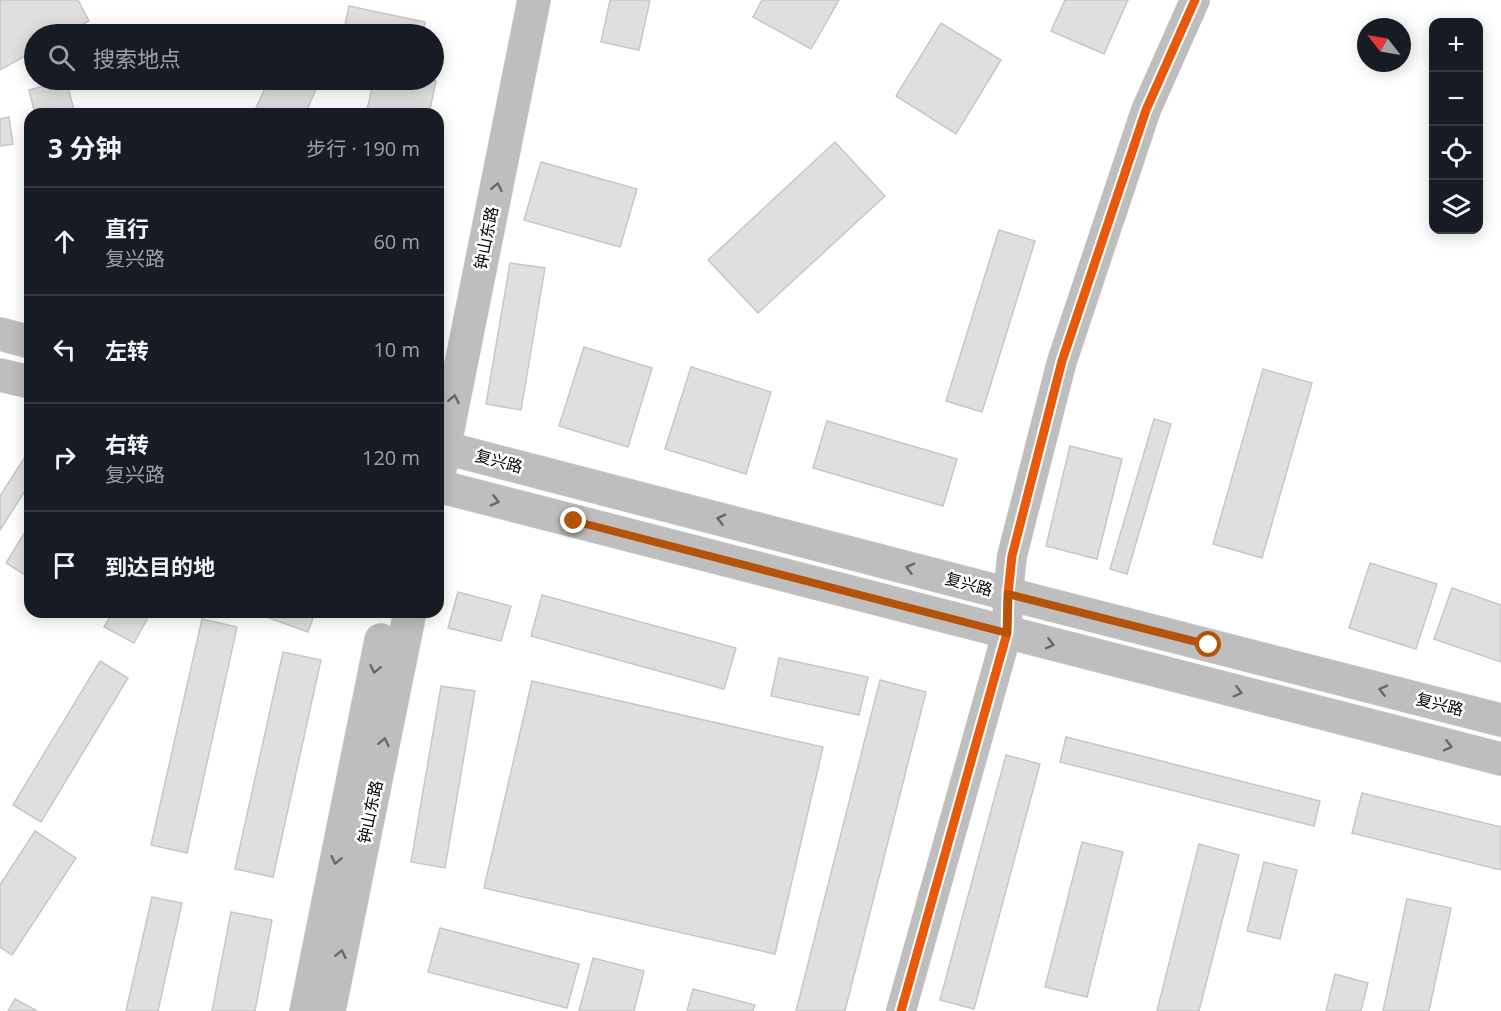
<!DOCTYPE html>
<html lang="zh">
<meta charset="utf-8">
<style>
:root{--surface:#171b24;--page:#20242c;--text:#f1f3f6;--muted:#9ea1a6;--line:#363941}
body{margin:0;font-family:"Open Sans","Noto Sans SC",sans-serif;background:var(--page);color:var(--text)}
.controls{position:absolute;right:18px;top:18px;display:grid;overflow:hidden;border-radius:12px;box-shadow:0 3px 15px #0003}
.controls button{width:54px;height:54px;display:grid;place-items:center;padding:0;border:0;border-bottom:2px solid var(--line);background:var(--surface);color:var(--text);font:30px sans-serif}
.compass{position:absolute;left:1357px;top:18px;width:54px;height:54px;border-radius:50%;background:var(--surface);box-shadow:0 3px 15px #0003;rotate:301deg}
.stop{position:absolute;width:18px;height:18px;margin:-14px;border:4px solid #b45309;border-radius:50%;background:#fff}
.stop.end{background:#b45309;border-color:#fff;box-shadow:0 2px 6px #0008}
.list{margin:0;padding:0;list-style:none}
h2{display:flex;justify-content:space-between;align-items:center;height:78px;margin:0;padding:0 24px;font-size:26px}
h2 small{font-size:20px;font-weight:400;color:var(--muted)}
.list li{display:grid;grid-template-columns:39px 1fr auto;gap:18px;align-items:center;box-sizing:border-box;height:108px;padding:0 24px;border-top:2px solid var(--line)}
.list b{display:block;font-size:22px;white-space:nowrap}
.list p{margin:0;font-size:20px;white-space:nowrap;color:var(--muted)}
.list em{font-size:20px;font-style:normal;color:var(--muted)}
.icon{flex:none;width:33px;height:33px;fill:none;stroke:currentColor;stroke-width:2;stroke-linecap:round;stroke-linejoin:round}
.map{position:relative;flex:none;width:1501px;height:1011px;overflow:hidden}
.search{position:absolute;background:var(--surface);box-shadow:0 3px 15px #0003;left:24px;top:24px;width:420px;height:66px;display:flex;align-items:center;gap:15px;box-sizing:border-box;padding:0 21px;border-radius:33px;color:var(--muted);font-size:22px}
.panel{position:absolute;background:var(--surface);box-shadow:0 3px 15px #0003;left:24px;top:108px;width:420px;height:510px;border-radius:18px}
.map>svg:first-child{display:block}
</style>
<div class="map">
<svg width="1501" height="1011" viewBox="0 0 1501 1011">
<rect width="100%" height="100%" fill="#fff"/>
<g fill="#dfdfdf" stroke="#c7c7c7" stroke-width="1.5">
<polygon points="0,0 78,0 89,21 65,34 34,34 34,51 0,70"/>
<polygon points="610,0 650,0 639,50 601,42"/>
<polygon points="762,0 839,0 811,49 753,17"/>
<polygon points="1065,0 1128,0 1104,54 1051,31"/>
<polygon points="349,6 425,22 423,34 343,34"/>
<polygon points="941,23 1001,60 956,134 896,96"/>
<polygon points="66,80 75,114 35,114 29,90"/>
<polygon points="269,80 320,80 305,114 263,114 255,110"/>
<polygon points="374,80 428,80 436,81 429,114 366,114"/>
<polygon points="9,117 13,144 0,146 0,119"/>
<polygon points="835,142 885,196 758,313 708,260"/>
<polygon points="541,162 637,189 620,247 524,220"/>
<polygon points="999,230 1035,241 982,412 946,401"/>
<polygon points="510,263 545,268 521,410 486,404"/>
<polygon points="584,347 652,368 628,447 559,426"/>
<polygon points="691,367 771,392 746,474 665,449"/>
<polygon points="1263,369 1312,383 1262,558 1213,544"/>
<polygon points="1154,419 1171,424 1127,574 1110,569"/>
<polygon points="827,421 957,459 943,506 813,468"/>
<polygon points="1070,446 1122,459 1097,559 1046,546"/>
<polygon points="25,457 30,460 30,483 0,530 0,496"/>
<polygon points="30,524 30,578 6,563"/>
<polygon points="1370,563 1437,584 1416,649 1349,628"/>
<polygon points="1452,588 1501,605 1501,662 1434,639"/>
<polygon points="458,592 511,606 501,641 448,628"/>
<polygon points="542,595 736,648 724,689 531,636"/>
<polygon points="113,612 151,612 134,643 104,627"/>
<polygon points="258,612 315,612 308,632 258,614"/>
<polygon points="202,619 237,627 187,853 151,845"/>
<polygon points="283,652 321,660 273,877 235,869"/>
<polygon points="779,658 868,677 859,715 771,696"/>
<polygon points="100,661 128,678 41,822 13,805"/>
<polygon points="880,680 926,692 845,1011 796,1011"/>
<polygon points="532,681 823,747 775,954 484,888"/>
<polygon points="441,686 475,691 445,868 411,862"/>
<polygon points="1066,737 1320,801 1314,826 1060,762"/>
<polygon points="1006,755 1040,764 974,1009 940,1000"/>
<polygon points="1362,793 1501,827 1501,870 1352,833"/>
<polygon points="35,831 76,858 12,955 0,947 0,885"/>
<polygon points="1082,842 1123,852 1087,997 1045,987"/>
<polygon points="1199,844 1239,855 1199,1011 1157,1011"/>
<polygon points="1264,862 1297,870 1280,939 1247,931"/>
<polygon points="152,897 182,903 158,1011 126,1011"/>
<polygon points="1407,899 1451,908 1429,1011 1383,1011"/>
<polygon points="231,912 272,920 255,1011 212,1011"/>
<polygon points="440,928 579,964 567,1008 428,972"/>
<polygon points="593,958 644,971 634,1011 579,1011"/>
<polygon points="1335,974 1368,983 1361,1011 1326,1011"/>
<polygon points="693,989 755,1005 753,1011 687,1011"/>
<polygon points="15,999 37,1011 8,1011"/>
</g>
<g fill="none" stroke-linecap="round" stroke-linejoin="round">
<defs>
<g id="major">
<polyline points="0,334 30,342"/>
<polyline points="0,375 30,382"/>
<polyline points="438,446 1008,594 1501,720"/>
<polyline points="440,469 534,0"/>
<polyline points="438,486 1501,759"/>
<polyline points="306,1011 381,640"/>
<polyline points="329,1011 410,612"/>
</g>
</defs>
<use href="#major" stroke="#dbdbdb" stroke-width="34"/>
<polyline stroke="#bebebe" stroke-width="30" points="901,1011 1007,633 1008,594 1012,556 1062,361 1146,110 1195,0"/>
<use href="#major" stroke="#bebebe" stroke-width="33"/>
<defs>
<polyline id="cycleway" points="901,1011 1007,633 1008,594 1012,556 1062,361 1146,110 1195,0"/>
</defs>
<use href="#cycleway" stroke="#fff" stroke-width="13"/>
<use href="#cycleway" stroke="#e8590c" stroke-width="9"/>
</g>
<defs><path id="oneway-chevron" d="M-2-3.5L2.5 0L-2 3.5" fill="none" stroke-width="1.6" stroke-linecap="round" stroke-linejoin="round" transform="scale(1.5)"/></defs>
<g stroke="#686868">
<use href="#oneway-chevron" transform="translate(497 187) rotate(-79)"/>
<use href="#oneway-chevron" transform="translate(454 399) rotate(-79)"/>
<use href="#oneway-chevron" transform="translate(495 501) rotate(14)"/>
<use href="#oneway-chevron" transform="translate(721 519) rotate(-165)"/>
<use href="#oneway-chevron" transform="translate(910 568) rotate(-165)"/>
<use href="#oneway-chevron" transform="translate(1050 644) rotate(14)"/>
<use href="#oneway-chevron" transform="translate(375 669) rotate(102)"/>
<use href="#oneway-chevron" transform="translate(1383 690) rotate(-166)"/>
<use href="#oneway-chevron" transform="translate(1238 692) rotate(14)"/>
<use href="#oneway-chevron" transform="translate(384 742) rotate(-78)"/>
<use href="#oneway-chevron" transform="translate(1448 746) rotate(14)"/>
<use href="#oneway-chevron" transform="translate(336 860) rotate(102)"/>
<use href="#oneway-chevron" transform="translate(341 954) rotate(-78)"/>
</g>
<g fill="none" stroke-linecap="round" stroke-linejoin="round">
<polyline stroke="#b45309" stroke-width="8" points="574,521 1007,633 1008,594 1209,645"/>
</g>
<g text-anchor="middle" stroke-width="5" stroke-linejoin="round" paint-order="stroke">
<g font-size="16" fill="#000" stroke="#fff">
<text transform="translate(486 238) rotate(-79)" y="6">钟山东路</text>
<text transform="translate(499 461) rotate(15)" y="6">复兴路</text>
<text transform="translate(969 584) rotate(15)" y="6">复兴路</text>
<text transform="translate(1440 704) rotate(14)" y="6">复兴路</text>
<text transform="translate(370 812) rotate(-78)" y="6">钟山东路</text>
</g>
</g>
</svg>
<div class="controls">
<button>+</button>
<button>−</button>
<button><svg class="icon" aria-label="locate" viewBox="0 0 24 24"><circle cx="12" cy="12" r="6"/><path d="M12 2v4M12 18v4M2 12h4M18 12h4"/></svg></button>
<button><svg class="icon" aria-label="layers" viewBox="0 0 24 24"><path d="M12 4l9 5-9 5-9-5zM3 14l9 5 9-5"/></svg></button>
</div>
<svg class="compass" viewBox="-18 -18 36 36"><path d="M0-13l5 13h-10z" fill="#e53935"/><path d="M0 13l5-13h-10z" fill="#9ea1a6"/></svg>
<div class="stop" style="left:1209px;top:645px"></div>
<div class="stop end" style="left:574px;top:521px"></div>
<div class="search"><svg class="icon" aria-label="search" viewBox="0 0 24 24"><circle cx="10" cy="10" r="6"/><path d="M15 15l6 6"/></svg>搜索地点</div>
<section class="panel">
<h2>3 分钟<small>步行 · 190 m</small></h2>
<ul class="list">
<li><svg class="icon" aria-label="ahead" viewBox="0 0 24 24"><path d="M12 20V5M6 11l6-6 6 6"/></svg><div><b>直行</b><p>复兴路</p></div><em>60 m</em></li>
<li><svg class="icon" aria-label="left" viewBox="0 0 24 24"><path d="M17 20v-9H6M10 6l-5 5 5 5"/></svg><div><b>左转</b></div><em>10 m</em></li>
<li><svg class="icon" aria-label="right" viewBox="0 0 24 24"><path d="M7 20v-9h11M14 6l5 5-5 5"/></svg><div><b>右转</b><p>复兴路</p></div><em>120 m</em></li>
<li><svg class="icon" aria-label="arrive" viewBox="0 0 24 24"><path d="M6 21V4h12l-3 4 3 4H6"/></svg><div><b>到达目的地</b></div></li>
</ul>
</section>
</div>
